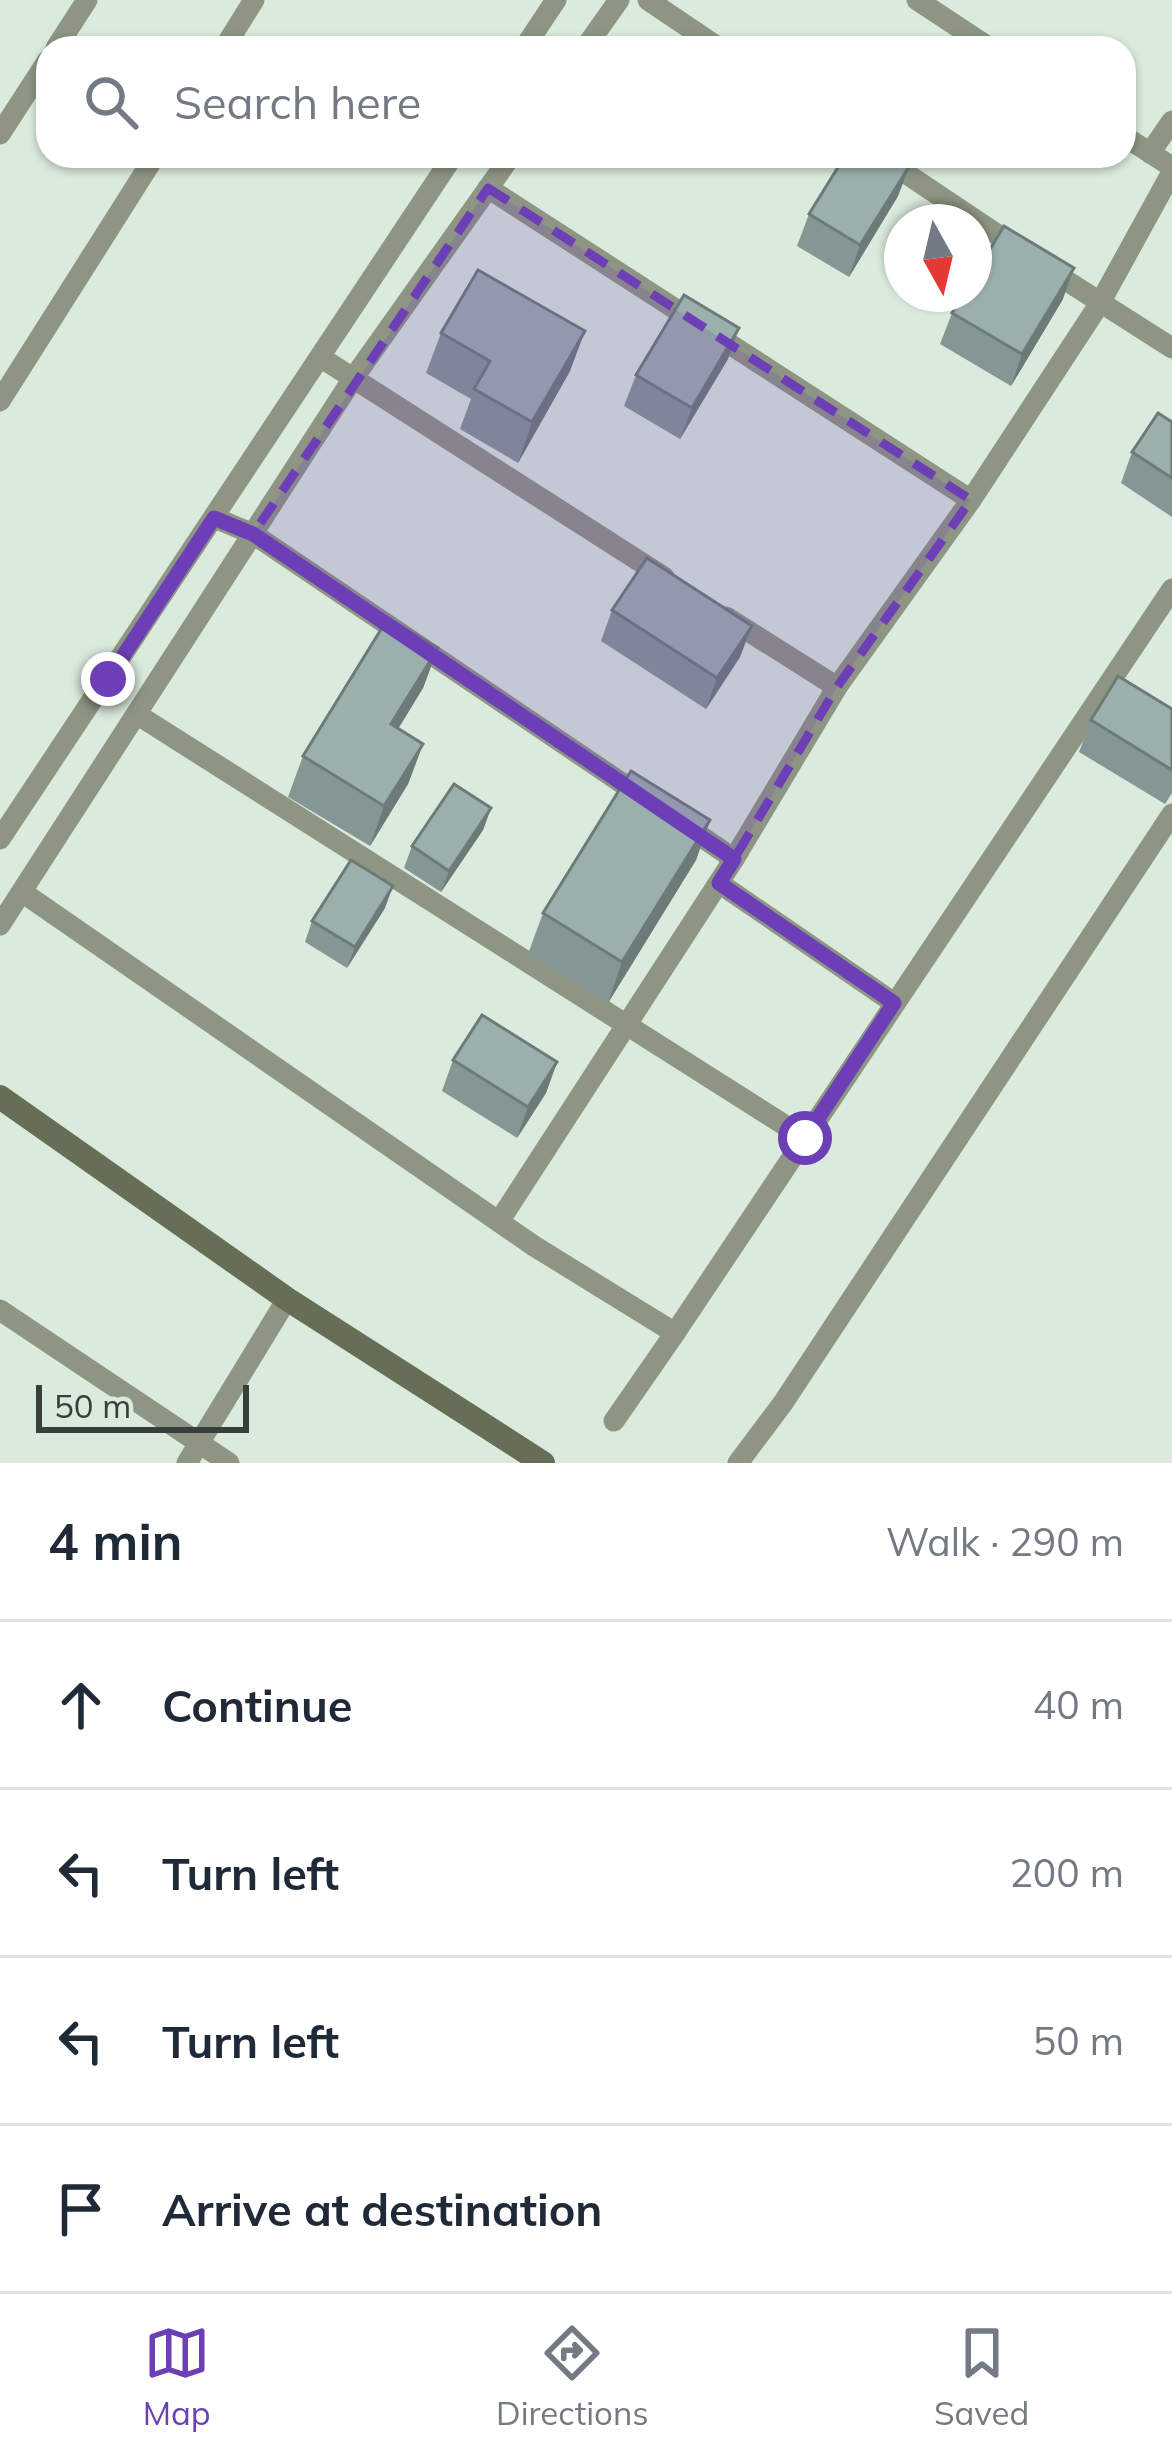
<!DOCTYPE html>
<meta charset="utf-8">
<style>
:root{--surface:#fff;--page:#f6f6f7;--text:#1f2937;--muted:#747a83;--line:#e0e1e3;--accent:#6d3fb7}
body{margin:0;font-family:Mulish,sans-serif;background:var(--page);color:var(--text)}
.compass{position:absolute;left:884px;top:204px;width:108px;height:108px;border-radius:50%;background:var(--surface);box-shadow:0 3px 9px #0004;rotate:172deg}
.scale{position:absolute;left:36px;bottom:30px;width:213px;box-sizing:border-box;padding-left:12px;border:6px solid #383e39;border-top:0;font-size:33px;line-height:42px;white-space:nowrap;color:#383e39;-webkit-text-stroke:9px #daeadd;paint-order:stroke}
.stop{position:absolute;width:36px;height:36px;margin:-27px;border:9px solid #6d3fb7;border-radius:50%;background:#fff}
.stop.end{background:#6d3fb7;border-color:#fff;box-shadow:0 3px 12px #0008}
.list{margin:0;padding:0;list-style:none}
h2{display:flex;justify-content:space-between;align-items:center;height:156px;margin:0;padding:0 48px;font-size:51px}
h2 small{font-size:39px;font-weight:400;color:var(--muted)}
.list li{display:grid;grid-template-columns:78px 1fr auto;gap:36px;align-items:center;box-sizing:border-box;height:168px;padding:0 48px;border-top:3px solid var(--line)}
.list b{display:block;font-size:45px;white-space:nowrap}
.list em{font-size:39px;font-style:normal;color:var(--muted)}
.icon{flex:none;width:66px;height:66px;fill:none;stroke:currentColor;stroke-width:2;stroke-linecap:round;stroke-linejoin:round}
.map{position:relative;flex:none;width:1172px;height:1463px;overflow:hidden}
.search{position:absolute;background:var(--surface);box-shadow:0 3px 9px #0004;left:36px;right:36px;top:36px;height:132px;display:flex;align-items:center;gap:30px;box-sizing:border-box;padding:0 42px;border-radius:36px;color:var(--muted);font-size:45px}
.sheet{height:828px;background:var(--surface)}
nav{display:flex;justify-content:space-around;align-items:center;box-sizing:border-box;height:168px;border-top:3px solid var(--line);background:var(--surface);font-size:33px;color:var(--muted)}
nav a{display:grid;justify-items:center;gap:6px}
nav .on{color:var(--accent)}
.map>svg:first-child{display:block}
</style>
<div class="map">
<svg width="1172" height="1463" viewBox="0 0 1172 1463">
<rect width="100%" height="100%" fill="#daeadd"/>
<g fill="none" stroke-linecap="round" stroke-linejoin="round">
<g stroke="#8e9583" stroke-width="21">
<polyline points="648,0 719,48"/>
<polyline points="917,0 990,48"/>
<polyline points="56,48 87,0"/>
<polyline points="224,48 254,0"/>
<polyline points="524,48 556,0"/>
<polyline points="585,48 619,0"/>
<polyline points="0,134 48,60"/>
<polyline points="1124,136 1172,167"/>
<polyline points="1150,153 1172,121"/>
<polyline points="880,156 1019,249"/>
<polyline points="488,188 971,500"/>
<polyline points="1045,267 1172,348"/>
<polyline points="320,357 664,577"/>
<polyline points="0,401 155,156"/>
<polyline points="215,518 253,534 644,798"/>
<polyline points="726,617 837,687"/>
<polyline points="138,715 805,1138"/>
<polyline points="680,822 734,859"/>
<polyline points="0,839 453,156"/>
<polyline points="719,883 894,1003"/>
<polyline points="22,892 534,1246 675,1333 614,1421"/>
<polyline points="0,925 352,380 511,156"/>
<polyline points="500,1220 734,859 837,687 971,500 1100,303 1172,172"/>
<polyline points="0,1310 229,1463"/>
<polyline points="675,1333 1172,589"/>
<polyline points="187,1463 287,1299"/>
<polyline points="738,1463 783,1403 1172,814"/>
</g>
<polyline stroke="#666f55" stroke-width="24" points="0,1097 287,1299 543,1463"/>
</g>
<g fill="#859794">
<polygon points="898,196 849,277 797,246 809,214"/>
<polygon points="1063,299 1011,386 940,344 952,313"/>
<polygon points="441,333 570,371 518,463 460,429 471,399 426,373"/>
<polygon points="728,359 680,439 624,406 636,375"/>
<polygon points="1172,422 1172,517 1121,483 1132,452"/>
<polygon points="612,610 740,657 706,709 601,641"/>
<polygon points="438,648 423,688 398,729 423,744 408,784 370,846 288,797 303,756"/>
<polygon points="1172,709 1172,793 1165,804 1079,752 1091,720"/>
<polygon points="491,808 483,830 441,892 404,868 412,846"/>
<polygon points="710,820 696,860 608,1003 528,954 543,913"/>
<polygon points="385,908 347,968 305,942 312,921"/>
<polygon points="453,1060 557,1062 546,1093 517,1138 442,1091"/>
</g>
<g fill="#6c7b78">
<polygon points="910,165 898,196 849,277 860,245"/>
<polygon points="1074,268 1063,299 1011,386 1022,354"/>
<polygon points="739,328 728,359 680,439 692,408"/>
<polygon points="585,331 570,371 518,463 532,422"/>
<polygon points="752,626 740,657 706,709 717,678"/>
<polygon points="438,648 423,688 376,765 391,724"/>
<polygon points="423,744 408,784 370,846 384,806"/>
<polygon points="491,808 483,830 441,892 449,871"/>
<polygon points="710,820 696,860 608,1003 622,962"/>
<polygon points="393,886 385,908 347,968 355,947"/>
<polygon points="557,1062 546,1093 517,1138 528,1107"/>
</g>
<g fill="#9bb0ac" stroke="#6c7b78" stroke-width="3">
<polygon points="845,156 895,156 910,165 860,245 809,214"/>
<polygon points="1004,226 1074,268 1022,354 952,313 963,294 974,294 974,276"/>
<polygon points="478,270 585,331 532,422 474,389 490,361 441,333"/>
<polygon points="684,295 739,328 692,408 636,375"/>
<polygon points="1158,413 1172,422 1172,478 1132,452"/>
<polygon points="647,558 752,626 717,678 612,610"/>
<polygon points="388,618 438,648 391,724 423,744 384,806 303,756"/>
<polygon points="1118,676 1172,709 1172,770 1091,720"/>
<polygon points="631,771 710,820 622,962 543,913"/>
<polygon points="454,784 491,808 449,871 412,846"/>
<polygon points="351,860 393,886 355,947 312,921"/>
<polygon points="482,1015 557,1062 528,1107 453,1060"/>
</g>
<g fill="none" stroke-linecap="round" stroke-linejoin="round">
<polyline stroke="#6d3fb7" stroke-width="15" points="108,679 214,518 253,534 734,859 719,883 894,1003 805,1138"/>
</g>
<path fill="#6d3fb7" fill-opacity="0.2" stroke="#6d3fb7" stroke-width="9" stroke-dasharray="24 15" stroke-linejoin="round" d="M 488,188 L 971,500 L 837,687 L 734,859 L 253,534 Z"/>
</svg>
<svg class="compass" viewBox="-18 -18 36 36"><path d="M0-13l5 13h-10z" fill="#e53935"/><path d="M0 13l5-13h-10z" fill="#747a83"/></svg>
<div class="scale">50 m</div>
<div class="stop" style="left:805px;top:1138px"></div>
<div class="stop end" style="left:108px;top:679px"></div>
<div class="search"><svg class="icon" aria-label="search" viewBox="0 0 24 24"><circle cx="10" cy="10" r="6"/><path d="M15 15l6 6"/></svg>Search here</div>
</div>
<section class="sheet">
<h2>4 min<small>Walk · 290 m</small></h2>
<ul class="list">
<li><svg class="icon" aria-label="ahead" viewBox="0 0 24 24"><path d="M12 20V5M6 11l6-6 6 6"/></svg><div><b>Continue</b></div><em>40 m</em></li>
<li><svg class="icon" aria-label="left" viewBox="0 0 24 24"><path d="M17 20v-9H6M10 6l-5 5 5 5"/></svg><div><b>Turn left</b></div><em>200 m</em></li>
<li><svg class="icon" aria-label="left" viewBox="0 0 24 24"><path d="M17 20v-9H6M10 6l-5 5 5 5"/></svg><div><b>Turn left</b></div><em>50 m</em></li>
<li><svg class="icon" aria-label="arrive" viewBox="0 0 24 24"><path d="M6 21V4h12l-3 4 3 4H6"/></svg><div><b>Arrive at destination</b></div></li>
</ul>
</section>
<nav>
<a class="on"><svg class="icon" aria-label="map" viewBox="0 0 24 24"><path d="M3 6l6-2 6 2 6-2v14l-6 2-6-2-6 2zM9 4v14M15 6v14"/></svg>Map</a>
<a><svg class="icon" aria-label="directions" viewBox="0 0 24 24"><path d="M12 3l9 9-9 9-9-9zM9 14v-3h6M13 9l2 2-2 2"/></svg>Directions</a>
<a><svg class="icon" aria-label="saved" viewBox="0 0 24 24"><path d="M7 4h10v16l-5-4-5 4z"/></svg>Saved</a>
</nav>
